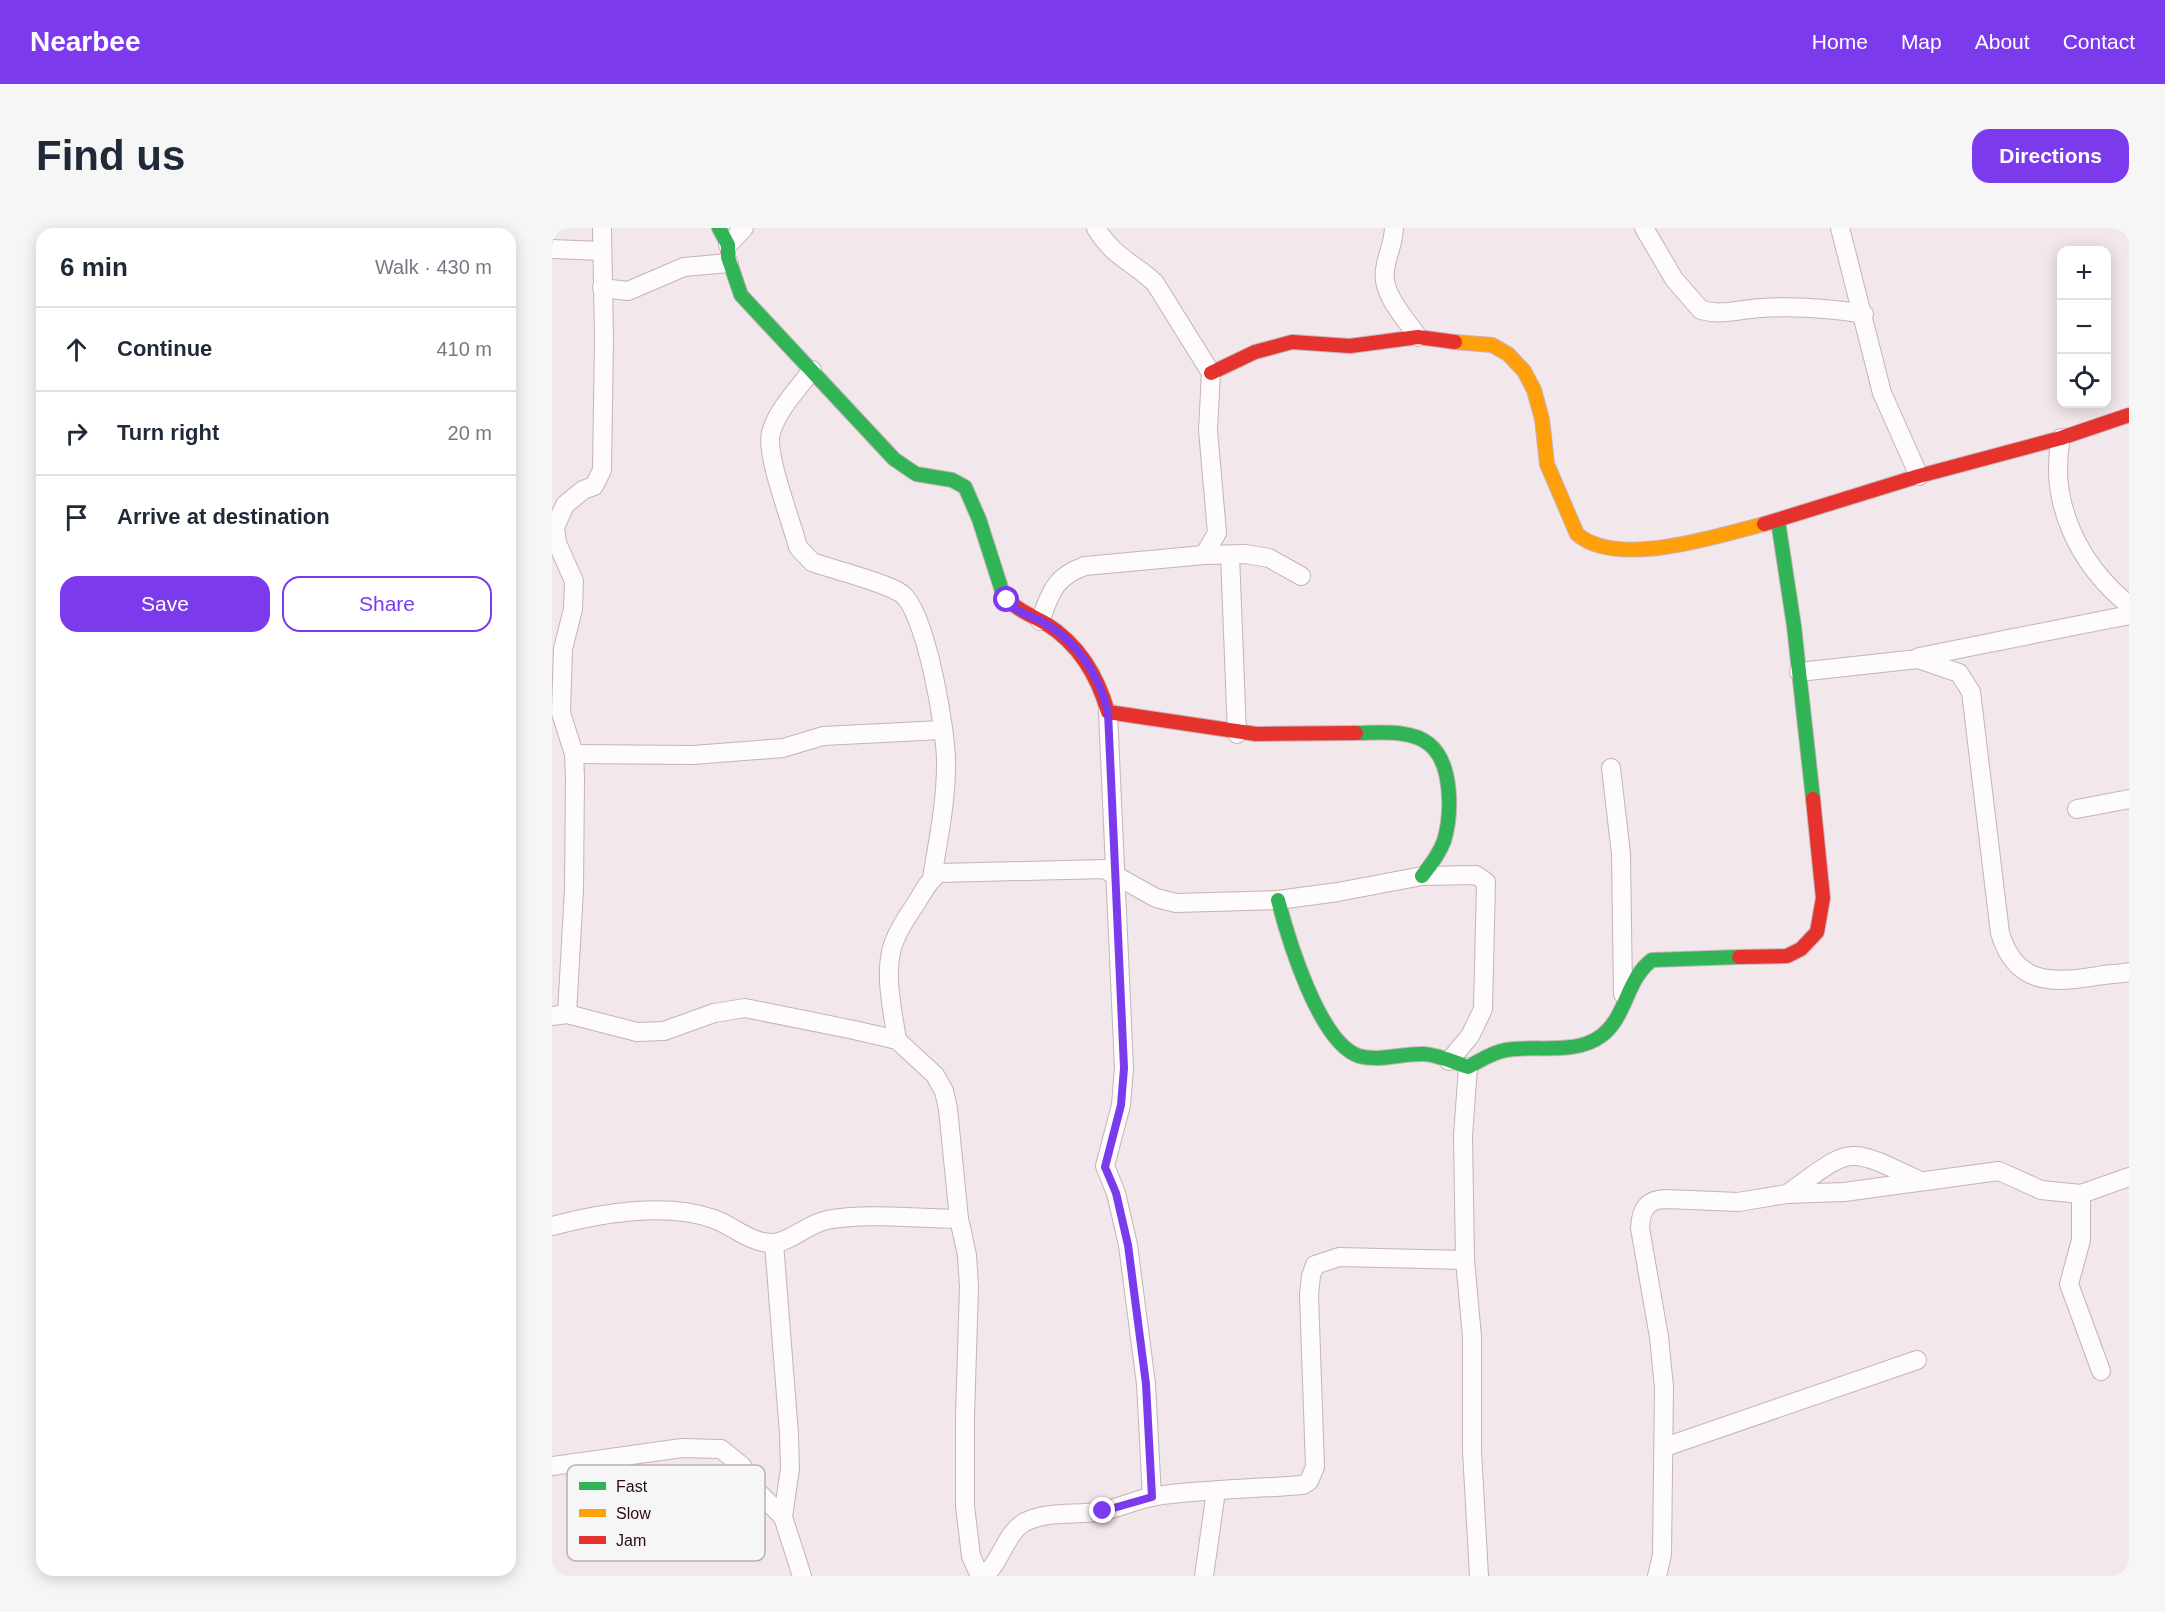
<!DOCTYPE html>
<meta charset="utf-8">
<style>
:root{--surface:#fff;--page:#f6f6f7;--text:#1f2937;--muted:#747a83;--line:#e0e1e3;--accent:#7c3aed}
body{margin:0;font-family:Arial,sans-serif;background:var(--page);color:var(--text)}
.controls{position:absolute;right:18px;top:18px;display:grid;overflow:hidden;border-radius:12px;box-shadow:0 3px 15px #0003}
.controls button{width:54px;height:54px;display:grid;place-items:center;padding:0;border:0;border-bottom:2px solid var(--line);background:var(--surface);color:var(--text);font:30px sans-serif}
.stop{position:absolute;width:18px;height:18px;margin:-14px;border:4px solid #7c3aed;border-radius:50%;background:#fff}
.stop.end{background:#7c3aed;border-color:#fff;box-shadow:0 2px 6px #0008}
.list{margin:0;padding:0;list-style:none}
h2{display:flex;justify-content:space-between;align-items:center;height:78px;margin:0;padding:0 24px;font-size:26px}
h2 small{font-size:20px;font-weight:400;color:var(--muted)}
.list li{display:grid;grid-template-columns:39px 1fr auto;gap:18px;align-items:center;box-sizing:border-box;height:84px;padding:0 24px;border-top:2px solid var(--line)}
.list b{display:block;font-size:22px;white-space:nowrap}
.list em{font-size:20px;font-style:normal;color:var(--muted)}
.actions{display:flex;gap:12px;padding:18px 24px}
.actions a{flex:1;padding:14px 0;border:2px solid var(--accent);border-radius:18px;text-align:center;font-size:21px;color:var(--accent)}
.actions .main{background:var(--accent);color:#fff}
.icon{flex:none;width:33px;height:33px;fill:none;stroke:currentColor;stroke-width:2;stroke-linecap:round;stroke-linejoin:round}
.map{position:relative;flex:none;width:1577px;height:1348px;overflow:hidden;border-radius:18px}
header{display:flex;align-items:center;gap:36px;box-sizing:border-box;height:84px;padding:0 30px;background:var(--accent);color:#fff}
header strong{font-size:28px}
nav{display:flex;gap:33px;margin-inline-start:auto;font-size:21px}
.intro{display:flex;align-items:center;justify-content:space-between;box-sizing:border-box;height:144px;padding:0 36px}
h1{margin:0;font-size:42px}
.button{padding:15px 27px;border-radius:18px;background:var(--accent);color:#fff;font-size:21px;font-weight:700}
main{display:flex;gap:36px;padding:0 36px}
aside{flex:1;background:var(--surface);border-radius:18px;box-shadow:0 3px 15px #0003}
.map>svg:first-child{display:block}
</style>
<header>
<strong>Nearbee</strong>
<nav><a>Home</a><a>Map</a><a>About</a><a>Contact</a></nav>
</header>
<div class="intro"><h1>Find us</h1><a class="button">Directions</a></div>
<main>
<aside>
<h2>6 min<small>Walk · 430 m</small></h2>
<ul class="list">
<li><svg class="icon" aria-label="ahead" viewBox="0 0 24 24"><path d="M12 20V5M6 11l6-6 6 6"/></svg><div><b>Continue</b></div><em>410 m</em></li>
<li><svg class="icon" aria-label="right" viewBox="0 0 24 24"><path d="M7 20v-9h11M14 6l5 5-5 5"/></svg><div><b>Turn right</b></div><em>20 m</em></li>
<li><svg class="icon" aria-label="arrive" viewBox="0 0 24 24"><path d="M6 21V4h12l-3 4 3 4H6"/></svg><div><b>Arrive at destination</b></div></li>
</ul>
<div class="actions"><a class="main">Save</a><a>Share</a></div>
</aside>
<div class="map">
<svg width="1577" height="1348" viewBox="0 0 1577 1348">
<rect width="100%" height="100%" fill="#f2e7ea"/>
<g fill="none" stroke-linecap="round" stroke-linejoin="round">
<defs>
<g id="street">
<path d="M 544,0 C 562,30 580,33 603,55 L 659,145 L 656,202 L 665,305 L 652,327"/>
<path d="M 842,0 C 841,18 835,26 833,42 C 829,66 854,91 866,109"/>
<path d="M 1092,0 L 1122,51 L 1149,82 C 1170,88 1189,81 1209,80 C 1245,78 1277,80 1312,86"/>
<polyline points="1288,0 1330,165 1367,248"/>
<polyline points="176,17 192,0"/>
<polyline points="0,21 50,23"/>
<polyline points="50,60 76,63 132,39 177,35"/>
<path d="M 260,142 C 246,161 225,182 219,205 C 213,226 240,295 246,319 L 260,334 C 282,342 333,354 350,366 C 374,384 395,505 394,537 C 394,575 386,613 380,650"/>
<path d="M 1509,210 C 1496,274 1527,337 1577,377"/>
<polyline points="678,327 685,506"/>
<path d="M 488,393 C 499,364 502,349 533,338 L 652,327 L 693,326 L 717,330 L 749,348"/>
<polyline points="1367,429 1577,387"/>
<path d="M 1247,444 L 1366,431 L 1407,445 L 1419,464 L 1448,705 C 1463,756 1499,756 1545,748 C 1555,746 1566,746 1577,744"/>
<polyline points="556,484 572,840 569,877 553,938 564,965 576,1017 594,1156 600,1269"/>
<polyline points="22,526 141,527 231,520 271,508 390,502"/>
<polyline points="1059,540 1069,626 1071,766"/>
<polyline points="1525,581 1577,571"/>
<polyline points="15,786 22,661 23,549 22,526 9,485 11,421 21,381 22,353 5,315 3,299 13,277 31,262 42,258 50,242 52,110 50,0"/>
<polyline points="0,788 15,786 85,804 112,803 162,785 193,780 302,802 345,812 383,847 392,863 396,881 407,991 415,1027 417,1059 413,1187 413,1278 419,1328 428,1348"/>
<path d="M 345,812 C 341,785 333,751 339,724 C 343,706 355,689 365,674 C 371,664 377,652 387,645 L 552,641 L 604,670 L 624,675 L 726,672 L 786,664 L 870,648 L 924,647 L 934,654 L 931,781 L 918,808 L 897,833"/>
<polyline points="916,839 911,908 913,1032 920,1109 920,1223 927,1348"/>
<path d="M 1235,966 C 1300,919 1293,917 1366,952"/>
<polyline points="1529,966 1529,1012 1517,1056 1549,1143"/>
<path d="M 0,998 C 48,985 114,974 162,991 C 181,998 200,1016 221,1015 C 239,1014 255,996 275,992 C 317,984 364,991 407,991"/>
<polyline points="222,1015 237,1206 238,1240 231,1289 250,1348"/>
<polyline points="1113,1219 1365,1132"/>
<polyline points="0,1238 130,1220 169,1221 190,1238 204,1262 231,1289"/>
<path d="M 432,1348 C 449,1334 454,1304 473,1294 C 498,1282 525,1288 550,1283 C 568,1280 585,1271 604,1268 C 652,1261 702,1261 751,1257 L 757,1253 L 763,1239 L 757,1067 L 759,1048 L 763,1037 L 787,1029 L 913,1032"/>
<polyline points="652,1348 664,1263"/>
<path d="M 1105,1348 L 1110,1327 L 1112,1159 L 1107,1109 L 1088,1000 C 1089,981 1095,971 1115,971 L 1186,974 L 1235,966 L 1292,964 L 1447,943 L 1489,962 L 1529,966 L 1577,949"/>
</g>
<g id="fast">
<polyline points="167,0 176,17 176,29 189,67 342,231 364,246 400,252 413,259 427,291 451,366"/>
<polyline points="1226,293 1242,398 1261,571"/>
<path d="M 804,505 C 826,505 859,501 877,516 C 901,535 900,586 892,613 C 887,626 879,637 870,648"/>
<path d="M 726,672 C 736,710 767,815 807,828 C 827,834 851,825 872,826 C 887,827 902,834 916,839 C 928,833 940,824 954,822 C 984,817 1024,827 1049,808 C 1075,789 1074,751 1100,732 L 1187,729"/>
</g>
<path id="slow" d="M 903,114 L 940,117 L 956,126 L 972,143 L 982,162 L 990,191 L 995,236 L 1025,306 C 1065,341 1165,308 1212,296"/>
<g id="jam">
<polyline points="659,145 703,124 740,114 798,118 866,109 903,114"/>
<polyline points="1212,296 1367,248 1509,210 1577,187"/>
<path d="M 451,366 C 462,381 477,386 493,395 C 527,416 545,447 556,484 L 704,506 L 804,505"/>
<polyline points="1187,729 1235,728 1249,721 1265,704 1271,670 1261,571"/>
</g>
</defs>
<use href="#street" stroke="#c7b2b8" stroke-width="20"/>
<use href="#fast" stroke="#c7b2b8" stroke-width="16"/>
<use href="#slow" stroke="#c7b2b8" stroke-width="16"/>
<use href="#jam" stroke="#c7b2b8" stroke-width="16"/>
<use href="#street" stroke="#fdfbfc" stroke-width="18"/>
<use href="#fast" stroke="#30b455" stroke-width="14"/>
<use href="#slow" stroke="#ff9f0a" stroke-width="14"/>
<use href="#jam" stroke="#e5322d" stroke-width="14"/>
</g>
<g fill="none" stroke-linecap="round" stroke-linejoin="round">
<path stroke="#7c3aed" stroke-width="8" d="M 455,372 C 464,385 478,387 491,394 C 526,414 546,445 556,484 L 572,840 L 569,877 L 553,939 L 564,965 L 576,1017 L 594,1156 L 600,1269 L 551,1283"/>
</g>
<rect x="15" y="1237" width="198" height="96" rx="9" fill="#f6f6f6" stroke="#b9b0b3" stroke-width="1.5"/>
<rect x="27" y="1254" width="27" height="8" fill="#30b455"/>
<rect x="27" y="1281" width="27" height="8" fill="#ff9f0a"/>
<rect x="27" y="1308" width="27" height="8" fill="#e5322d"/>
<g font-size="16" fill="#2a0b16">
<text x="64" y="1264">Fast</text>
<text x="64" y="1291">Slow</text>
<text x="64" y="1318">Jam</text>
</g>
</svg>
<div class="controls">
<button>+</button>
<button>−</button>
<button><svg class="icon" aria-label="locate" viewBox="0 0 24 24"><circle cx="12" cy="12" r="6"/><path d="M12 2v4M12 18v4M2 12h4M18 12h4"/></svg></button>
</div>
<div class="stop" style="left:455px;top:372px"></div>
<div class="stop end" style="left:551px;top:1283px"></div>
</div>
</main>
